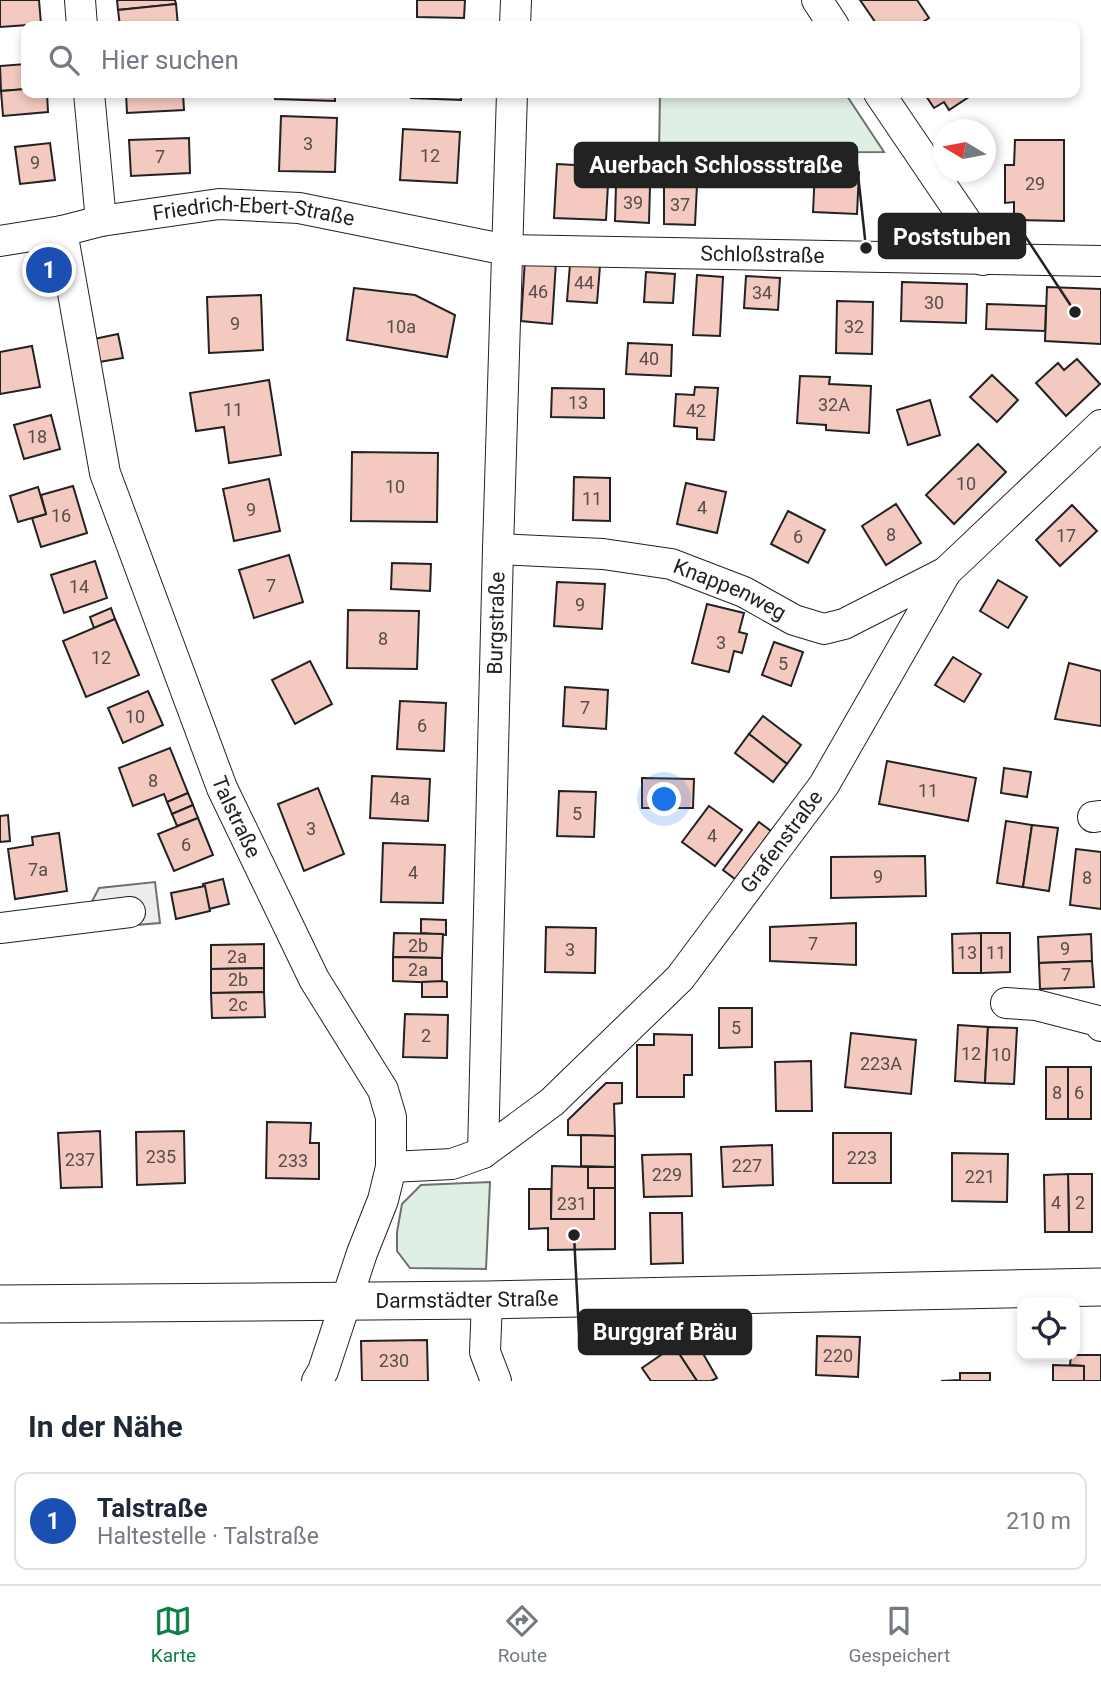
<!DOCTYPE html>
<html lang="de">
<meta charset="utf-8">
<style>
:root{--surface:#fff;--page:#f6f6f7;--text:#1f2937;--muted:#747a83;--line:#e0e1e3;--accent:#0b8043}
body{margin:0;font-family:Roboto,sans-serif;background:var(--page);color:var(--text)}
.controls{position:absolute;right:21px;bottom:21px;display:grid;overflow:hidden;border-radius:14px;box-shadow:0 4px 10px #0003}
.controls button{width:63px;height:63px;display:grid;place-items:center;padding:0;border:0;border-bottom:2px solid var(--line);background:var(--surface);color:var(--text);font:35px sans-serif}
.compass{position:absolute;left:933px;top:119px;width:63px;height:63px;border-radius:50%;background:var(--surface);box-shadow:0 4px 10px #0003;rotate:280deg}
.you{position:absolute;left:665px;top:800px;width:24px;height:24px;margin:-18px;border:5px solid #fff;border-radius:50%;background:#1a73e8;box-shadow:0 0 0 10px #1a73e833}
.badge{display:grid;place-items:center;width:46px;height:46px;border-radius:50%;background:var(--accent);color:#fff;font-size:23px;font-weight:700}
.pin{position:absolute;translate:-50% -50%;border:4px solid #fff;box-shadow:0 2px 7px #0006}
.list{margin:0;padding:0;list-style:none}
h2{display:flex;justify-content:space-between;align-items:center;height:91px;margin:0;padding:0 28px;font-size:30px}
h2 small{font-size:23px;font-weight:400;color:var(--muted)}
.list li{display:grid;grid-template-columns:46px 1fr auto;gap:21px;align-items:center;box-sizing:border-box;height:98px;margin:0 14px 14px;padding:0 14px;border:2px solid var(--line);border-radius:14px}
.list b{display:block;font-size:26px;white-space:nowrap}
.list p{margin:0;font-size:23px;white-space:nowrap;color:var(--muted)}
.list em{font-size:23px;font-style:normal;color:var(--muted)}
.icon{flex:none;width:38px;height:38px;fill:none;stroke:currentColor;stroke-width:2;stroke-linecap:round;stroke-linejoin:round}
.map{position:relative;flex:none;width:1101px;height:1381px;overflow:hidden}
.search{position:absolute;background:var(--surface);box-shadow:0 4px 10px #0003;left:21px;right:21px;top:21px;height:77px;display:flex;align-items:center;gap:18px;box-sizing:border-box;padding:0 24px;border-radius:14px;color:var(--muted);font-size:26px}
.sheet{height:203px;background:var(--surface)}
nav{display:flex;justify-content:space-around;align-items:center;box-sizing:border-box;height:98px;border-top:2px solid var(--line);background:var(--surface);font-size:19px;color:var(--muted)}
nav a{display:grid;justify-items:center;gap:4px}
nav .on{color:var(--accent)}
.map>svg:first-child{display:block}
</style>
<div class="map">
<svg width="1101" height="1381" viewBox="0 0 1101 1381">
<rect width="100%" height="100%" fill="#fff"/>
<g fill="#e0efe3" stroke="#6f6f6f" stroke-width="2">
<polygon points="660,93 845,93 884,152 659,153"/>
<polygon points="490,1182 486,1269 410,1268 397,1251 397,1232 402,1204 421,1185"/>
</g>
<polygon fill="#ededed" stroke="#6f6f6f" stroke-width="2" points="155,882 160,923 87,929 86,913 99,888"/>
<g fill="#f3c9c0" stroke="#222" stroke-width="2">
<polygon points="0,0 39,0 41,24 0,27"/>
<polygon points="117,0 175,0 176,4 118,10"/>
<polygon points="417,0 465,0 464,18 417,17"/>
<polygon points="860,0 917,0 929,18 917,26 878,26"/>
<polygon points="176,4 178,26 120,26 118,10"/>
<polygon points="26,64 26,89 1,91 0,66"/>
<polygon points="26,89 26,93 47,93 48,112 3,116 1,91"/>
<polygon points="126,93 183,93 184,110 127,113"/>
<polygon points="275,93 335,93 335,101 275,99"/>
<polygon points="412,93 461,93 461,100 411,98"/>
<polygon points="924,93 975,93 949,110 944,102 934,108"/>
<polygon points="281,116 337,118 335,172 279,171"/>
<polygon points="403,129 460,132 457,183 400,180"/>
<polygon points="189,138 190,173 131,176 129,140"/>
<polygon points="1015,140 1064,140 1064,221 1014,220 1014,202 1005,203 1005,165 1014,165"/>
<polygon points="50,143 55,180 20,184 15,147"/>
<polygon points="557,164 609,167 606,220 554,218"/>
<polygon points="815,170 859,172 857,214 813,212"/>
<polygon points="664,184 697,185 695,225 664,224"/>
<polygon points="616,185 650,186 649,223 615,221"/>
<polygon points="525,259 556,262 552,324 521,321"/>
<polygon points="570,264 600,266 597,303 567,301"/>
<polygon points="646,272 675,274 673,303 644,302"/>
<polygon points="697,275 723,277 720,336 693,335"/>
<polygon points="746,276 780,278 778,310 744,308"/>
<polygon points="902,282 967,284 966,323 901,321"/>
<polygon points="1047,287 1101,289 1101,344 1045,341"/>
<polygon points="354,288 415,295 455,315 447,357 347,340"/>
<polygon points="261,295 263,350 209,353 207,297"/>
<polygon points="837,301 873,302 872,354 836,353"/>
<polygon points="987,304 1046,306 1045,331 986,329"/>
<polygon points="118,334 123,358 99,362 94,339"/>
<polygon points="628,343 672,345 671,376 626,374"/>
<polygon points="32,346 40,387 0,394 0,352"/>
<polygon points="1077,359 1100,384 1066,416 1036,383 1058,363 1064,370"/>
<polygon points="992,375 1018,400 997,422 970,397"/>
<polygon points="800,376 830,377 829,384 871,386 869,433 826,430 826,425 797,423"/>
<polygon points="269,380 281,455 229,463 224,427 196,431 190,393"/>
<polygon points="695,387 718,388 714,440 697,439 697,428 674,426 676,394 694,395"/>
<polygon points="552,388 604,389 604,418 551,417"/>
<polygon points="930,400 940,435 908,445 897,410"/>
<polygon points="51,415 60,449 24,459 14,425"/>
<polygon points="978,444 1006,472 954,524 926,495"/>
<polygon points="352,452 438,453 437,522 351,521"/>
<polygon points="574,477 610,478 610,521 573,520"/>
<polygon points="269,479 280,531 234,541 223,489"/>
<polygon points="686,483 726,492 717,533 677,524"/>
<polygon points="73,486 87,533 41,547 32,518 46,514 41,495"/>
<polygon points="38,487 46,514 18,522 10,496"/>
<polygon points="896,504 921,543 886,565 862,526"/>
<polygon points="1072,505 1097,531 1060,566 1036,540"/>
<polygon points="788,511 825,530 808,563 771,544"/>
<polygon points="289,555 303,602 254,618 239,570"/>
<polygon points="95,561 107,598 64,613 51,575"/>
<polygon points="392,563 431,564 430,591 391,589"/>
<polygon points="998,580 1027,597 1008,628 980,611"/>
<polygon points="557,582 605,584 602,629 554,626"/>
<polygon points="707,604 744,613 739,632 747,634 742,653 734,651 729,672 692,663"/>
<polygon points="111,608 115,619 94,628 90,617"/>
<polygon points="348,610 419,611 417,669 347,668"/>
<polygon points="115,619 139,675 86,697 63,641"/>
<polygon points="774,642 803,652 791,686 762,675"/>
<polygon points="953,657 981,674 964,702 935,685"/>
<polygon points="310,661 332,704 295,724 272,680"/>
<polygon points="1069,663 1101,671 1101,726 1055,719"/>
<polygon points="565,687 608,690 606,729 563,726"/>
<polygon points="148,691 163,725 123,743 108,708"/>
<polygon points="400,701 446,703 444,751 397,749"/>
<polygon points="763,716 801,745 787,764 749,734"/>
<polygon points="749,734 787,764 773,782 735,753"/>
<polygon points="170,748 188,793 167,802 164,794 133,806 119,768"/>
<polygon points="887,761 976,778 968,821 879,804"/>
<polygon points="1004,768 1031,772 1027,797 1001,793"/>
<polygon points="372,776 430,779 428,821 370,818"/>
<polygon points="642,778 694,779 693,808 642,808"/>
<polygon points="318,788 344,854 304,871 278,804"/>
<polygon points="559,791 596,792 594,837 557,836"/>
<polygon points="188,793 193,805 172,814 167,802"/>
<polygon points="193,805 198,818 177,826 172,814"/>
<polygon points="709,806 742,830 715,866 682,842"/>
<polygon points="8,815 10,841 0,842 0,816"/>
<polygon points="198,818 213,855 174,871 158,834"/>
<polygon points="1006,821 1032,825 1023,887 997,883"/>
<polygon points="759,822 771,831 735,879 723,870"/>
<polygon points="1032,825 1058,828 1049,891 1023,887"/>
<polygon points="59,833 67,891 15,899 8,849 33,845 32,837"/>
<polygon points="383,843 445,845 443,903 381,902"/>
<polygon points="1076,849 1101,852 1101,909 1070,905"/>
<polygon points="925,856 926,896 831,898 831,857"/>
<polygon points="223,879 229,904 209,909 203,884"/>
<polygon points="205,886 210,911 176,919 171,893"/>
<polygon points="421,919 446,920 446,935 421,933"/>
<polygon points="856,923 856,965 770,961 770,927"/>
<polygon points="546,927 596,928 595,973 545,972"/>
<polygon points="394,933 443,934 442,958 393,957"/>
<polygon points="981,933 981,973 953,973 952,934"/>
<polygon points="981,933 1010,933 1010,972 981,973"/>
<polygon points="1091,934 1092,961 1039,963 1038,937"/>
<polygon points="264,944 264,968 211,969 211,945"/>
<polygon points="393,957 442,958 442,983 393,981"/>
<polygon points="1092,961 1094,987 1040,989 1039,963"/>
<polygon points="264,968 264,992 211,993 211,969"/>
<polygon points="442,981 447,982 447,997 422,997 422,982"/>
<polygon points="264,992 265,1017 212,1018 211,993"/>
<polygon points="719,1008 752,1008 752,1047 719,1048"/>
<polygon points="405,1014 448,1015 447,1058 403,1057"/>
<polygon points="958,1025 988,1027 985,1083 955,1081"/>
<polygon points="988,1027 1017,1028 1014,1084 985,1083"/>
<polygon points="851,1033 916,1040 911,1094 845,1087"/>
<polygon points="654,1034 692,1035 692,1075 684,1075 684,1097 637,1097 637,1045 654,1045"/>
<polygon points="811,1061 812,1111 776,1111 775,1062"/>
<rect x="1046" y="1067" width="22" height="52"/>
<rect x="1068" y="1067" width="23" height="52"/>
<polygon points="606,1083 622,1083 622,1103 614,1104 615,1136 568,1135 568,1120"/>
<polygon points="267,1122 311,1123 310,1143 319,1143 319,1179 266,1178"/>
<polygon points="100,1131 102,1187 61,1188 58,1133"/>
<polygon points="184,1131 185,1183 137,1185 136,1132"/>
<rect x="833" y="1133" width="58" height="50"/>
<polygon points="581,1135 615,1136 615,1167 581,1166"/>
<polygon points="772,1145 773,1185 723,1187 721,1147"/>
<polygon points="952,1153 1008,1154 1007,1202 952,1201"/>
<polygon points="691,1154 692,1196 644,1197 642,1155"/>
<polygon points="552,1166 588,1167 588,1188 594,1188 594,1219 551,1219"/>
<rect x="588" y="1167" width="27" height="21"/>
<polygon points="1068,1174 1092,1174 1092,1232 1069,1232"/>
<polygon points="1068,1174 1069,1232 1045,1232 1044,1175"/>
<polygon points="594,1188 615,1188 615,1249 548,1250 548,1228 529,1229 529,1189 551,1189 551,1219 594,1219"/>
<polygon points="650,1213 682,1213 683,1263 651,1264"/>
<polygon points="817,1336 860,1337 858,1377 816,1375"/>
<polygon points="427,1340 428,1381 362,1381 361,1341"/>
<polygon points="697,1343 717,1378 711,1381 697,1381 674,1346 678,1344"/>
<polygon points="674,1346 697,1381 651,1381 642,1368"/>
<polygon points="1071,1355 1101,1355 1101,1381 1084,1381 1084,1366 1070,1365"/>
<polygon points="1053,1365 1084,1366 1084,1381 1053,1381"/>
<polygon points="960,1373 990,1373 990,1381 941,1381 960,1380"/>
</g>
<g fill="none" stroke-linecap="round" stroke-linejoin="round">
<defs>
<g id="minor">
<polyline points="80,0 82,26"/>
<polyline points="817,0 834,26"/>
<polyline points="515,26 516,0"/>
<polyline points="89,93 101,221"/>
<polyline points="879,93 978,239 983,260"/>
<path id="s1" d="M 62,231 L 105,473 L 222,788 L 314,979 L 383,1090 L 391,1117 L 391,1167 L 383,1200 L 362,1253 L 323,1371 L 317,1381"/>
<path id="s2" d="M 0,241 L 62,231 L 101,221 L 219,204 L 299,208 L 507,250 L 1101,261"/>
<path id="s3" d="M 498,549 L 603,554 L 671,564 L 744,592 L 794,620 L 824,629 L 844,624 L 946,572"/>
<polyline points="1093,817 1101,816"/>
<polyline points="0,928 130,912"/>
<polyline points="1006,1003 1036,1005 1098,1021 1101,1026"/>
<path id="s4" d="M 483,1153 L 498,549 L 512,93"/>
<path id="s5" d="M 391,1167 L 452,1164 L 483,1153 L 552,1102 L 680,978 L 824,785 L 946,572 L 1101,425"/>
<polyline points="487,1300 485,1352 496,1381"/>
</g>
<g id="major">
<path id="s6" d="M 0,1304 L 487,1300 L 1101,1287"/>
</g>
</defs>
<use href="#minor" stroke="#222" stroke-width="32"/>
<use href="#major" stroke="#222" stroke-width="39"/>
<use href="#minor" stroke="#fff" stroke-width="30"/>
<use href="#major" stroke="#fff" stroke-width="37"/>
</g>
<g text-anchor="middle" stroke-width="5" stroke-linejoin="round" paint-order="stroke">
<g font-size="18" fill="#564c4a">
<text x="308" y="150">3</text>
<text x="430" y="162">12</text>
<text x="160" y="163">7</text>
<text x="35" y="169">9</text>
<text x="1035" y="190">29</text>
<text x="633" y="209">39</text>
<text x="680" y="211">37</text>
<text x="584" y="289">44</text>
<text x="538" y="298">46</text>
<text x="762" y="299">34</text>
<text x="934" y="309">30</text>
<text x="235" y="330">9</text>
<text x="401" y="333">10a</text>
<text x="854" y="333">32</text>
<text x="649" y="365">40</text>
<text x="578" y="409">13</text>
<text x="834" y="411">32A</text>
<text x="233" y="416">11</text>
<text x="696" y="417">42</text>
<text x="37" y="443">18</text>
<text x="966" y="490">10</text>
<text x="395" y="493">10</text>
<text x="592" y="505">11</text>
<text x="702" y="514">4</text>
<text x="251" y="516">9</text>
<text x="61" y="522">16</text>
<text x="891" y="541">8</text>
<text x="1066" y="542">17</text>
<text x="798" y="543">6</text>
<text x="271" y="592">7</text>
<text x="79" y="593">14</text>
<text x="580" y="611">9</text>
<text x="383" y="645">8</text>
<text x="721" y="649">3</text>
<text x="101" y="664">12</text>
<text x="783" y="670">5</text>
<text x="585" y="714">7</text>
<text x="135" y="723">10</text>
<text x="422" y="732">6</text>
<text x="153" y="787">8</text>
<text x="928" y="797">11</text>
<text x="400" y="805">4a</text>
<text x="577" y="820">5</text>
<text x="311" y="835">3</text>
<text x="712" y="842">4</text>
<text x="186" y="851">6</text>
<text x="38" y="876">7a</text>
<text x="413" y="879">4</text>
<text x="878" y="883">9</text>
<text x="1087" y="884">8</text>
<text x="813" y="950">7</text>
<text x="418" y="952">2b</text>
<text x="1065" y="955">9</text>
<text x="570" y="956">3</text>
<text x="967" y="959">13</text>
<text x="996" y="959">11</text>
<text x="237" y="963">2a</text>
<text x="418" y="976">2a</text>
<text x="1066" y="981">7</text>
<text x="238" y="986">2b</text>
<text x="238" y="1011">2c</text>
<text x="736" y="1034">5</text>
<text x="426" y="1042">2</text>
<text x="971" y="1060">12</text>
<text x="1001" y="1061">10</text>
<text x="881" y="1070">223A</text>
<text x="1057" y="1099">8</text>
<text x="1079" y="1099">6</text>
<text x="161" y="1163">235</text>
<text x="862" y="1164">223</text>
<text x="80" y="1166">237</text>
<text x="293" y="1167">233</text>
<text x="747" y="1172">227</text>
<text x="667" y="1181">229</text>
<text x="980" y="1183">221</text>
<text x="1056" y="1209">4</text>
<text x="1080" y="1209">2</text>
<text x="572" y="1210">231</text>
<text x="838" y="1362">220</text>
<text x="394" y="1367">230</text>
</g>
<g font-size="21" fill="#222" stroke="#fff">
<text dy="7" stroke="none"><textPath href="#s2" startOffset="257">Friedrich-Ebert-Straße</textPath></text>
<text dy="7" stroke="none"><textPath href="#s2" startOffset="770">Schloßstraße</textPath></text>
<text dy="7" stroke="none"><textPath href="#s3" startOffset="238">Knappenweg</textPath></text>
<text dy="7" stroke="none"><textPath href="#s4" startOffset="530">Burgstraße</textPath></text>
<text dy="7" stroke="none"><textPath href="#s1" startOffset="614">Talstraße</textPath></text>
<text dy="7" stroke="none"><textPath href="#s5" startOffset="528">Grafenstraße</textPath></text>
<text dy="7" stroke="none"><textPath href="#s6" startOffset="467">Darmstädter Straße</textPath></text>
</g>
</g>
<path fill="none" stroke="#222" stroke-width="2.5" d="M866 248L857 165M1075 312L1025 236M574 1235L579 1332"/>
<g fill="#222" stroke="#fff" stroke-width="2.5">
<circle cx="866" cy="248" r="7"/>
<circle cx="1075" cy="312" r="7"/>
<circle cx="574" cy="1235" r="7"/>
</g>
<g fill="#222" stroke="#222" stroke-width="2.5">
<rect x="575" y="143" width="282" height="44" rx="7"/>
<rect x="879" y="214" width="146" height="44" rx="7"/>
<rect x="579" y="1310" width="172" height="44" rx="7"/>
</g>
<g font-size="23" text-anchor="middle" font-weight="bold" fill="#fff">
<text x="716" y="173">Auerbach Schlossstraße</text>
<text x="952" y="245">Poststuben</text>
<text x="665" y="1340">Burggraf Bräu</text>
</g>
</svg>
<div class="controls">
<button><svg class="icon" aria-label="locate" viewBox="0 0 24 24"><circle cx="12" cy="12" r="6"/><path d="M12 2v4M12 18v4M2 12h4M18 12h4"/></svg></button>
</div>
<svg class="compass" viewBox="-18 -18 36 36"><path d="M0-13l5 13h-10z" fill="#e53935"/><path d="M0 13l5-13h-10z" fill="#747a83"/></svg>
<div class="you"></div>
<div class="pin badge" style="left:49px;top:270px;background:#1a4fb4">1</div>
<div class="search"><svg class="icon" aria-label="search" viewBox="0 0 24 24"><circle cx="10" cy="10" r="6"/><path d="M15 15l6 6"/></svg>Hier suchen</div>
</div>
<section class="sheet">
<h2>In der Nähe<small></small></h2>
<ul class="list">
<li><span class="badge" style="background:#1a4fb4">1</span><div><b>Talstraße</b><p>Haltestelle · Talstraße</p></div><em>210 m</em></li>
</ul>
</section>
<nav>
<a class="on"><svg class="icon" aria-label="map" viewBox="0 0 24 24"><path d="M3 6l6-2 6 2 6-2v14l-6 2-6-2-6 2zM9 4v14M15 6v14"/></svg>Karte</a>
<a><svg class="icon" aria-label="directions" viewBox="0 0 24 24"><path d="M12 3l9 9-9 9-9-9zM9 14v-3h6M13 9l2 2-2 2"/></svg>Route</a>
<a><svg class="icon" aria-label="saved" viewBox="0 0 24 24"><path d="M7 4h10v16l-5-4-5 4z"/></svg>Gespeichert</a>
</nav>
